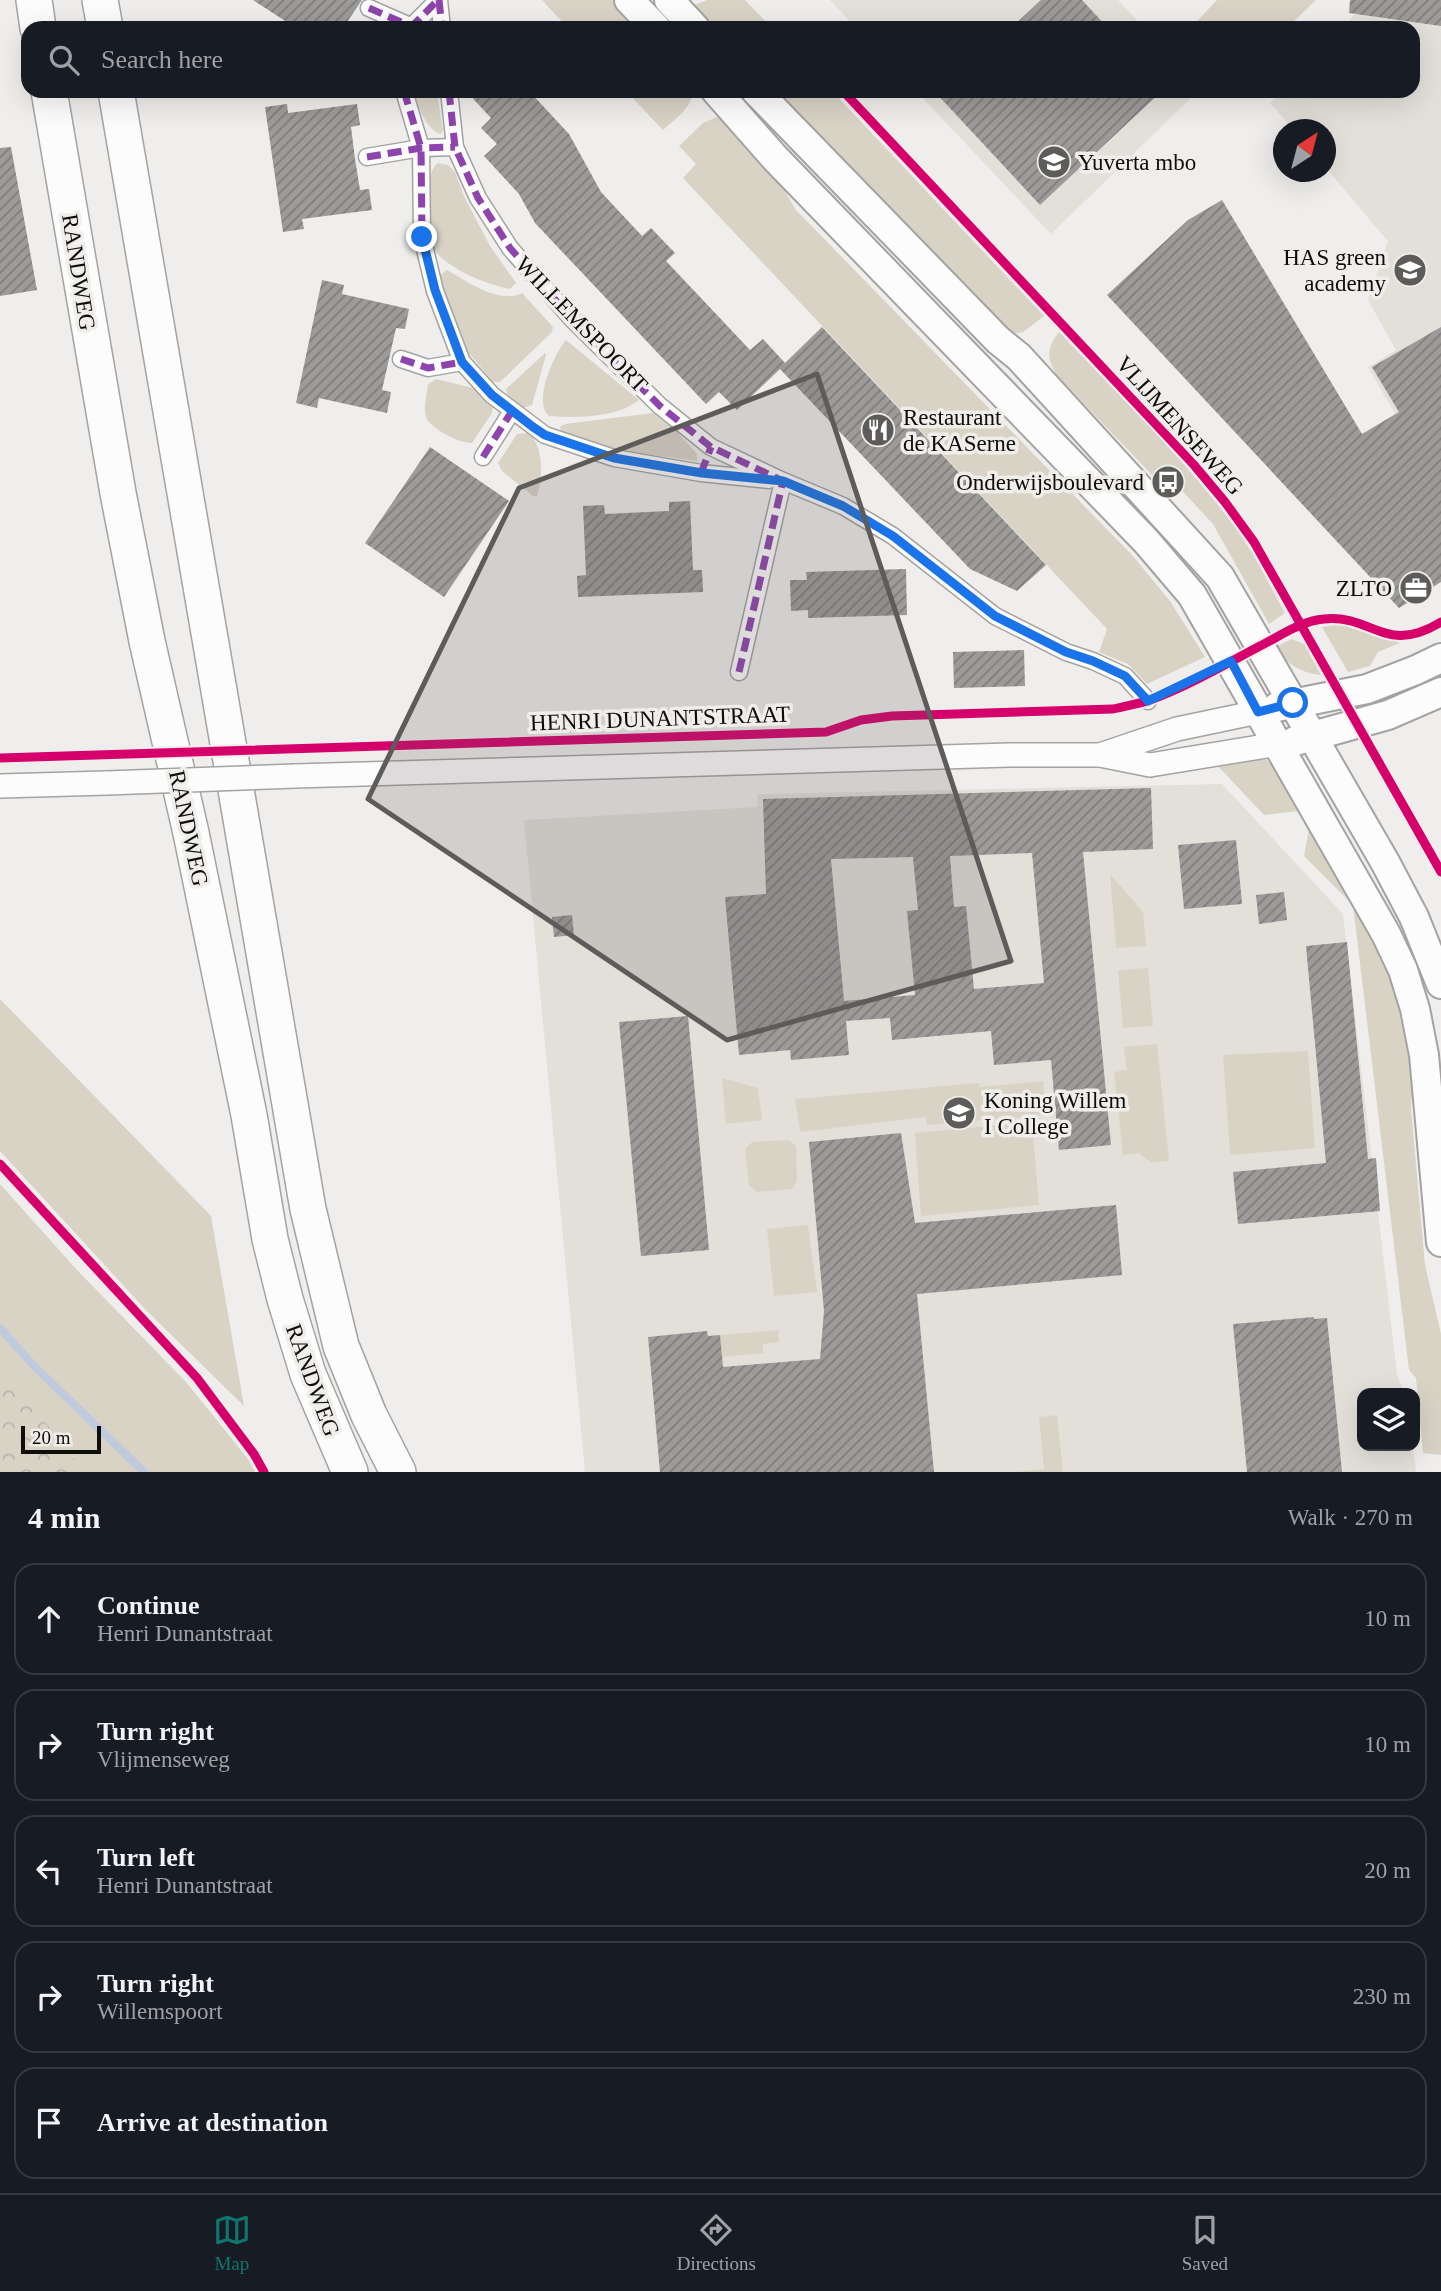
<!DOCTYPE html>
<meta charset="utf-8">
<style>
:root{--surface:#171b24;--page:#20242c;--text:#f1f3f6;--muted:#9ea1a6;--line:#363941;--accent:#0f766e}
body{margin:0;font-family:Georgia,serif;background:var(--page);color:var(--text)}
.controls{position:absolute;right:21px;bottom:21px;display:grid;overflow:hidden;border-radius:14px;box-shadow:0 7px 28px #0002}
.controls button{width:63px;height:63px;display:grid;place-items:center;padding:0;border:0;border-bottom:2px solid var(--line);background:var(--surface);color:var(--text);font:35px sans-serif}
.compass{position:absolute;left:1273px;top:119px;width:63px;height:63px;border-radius:50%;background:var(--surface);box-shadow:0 7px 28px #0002;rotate:36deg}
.scale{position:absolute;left:21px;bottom:18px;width:80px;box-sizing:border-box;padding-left:7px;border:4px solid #0e0d0c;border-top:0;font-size:19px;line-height:24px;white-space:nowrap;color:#0e0d0c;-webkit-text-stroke:5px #f0eeeb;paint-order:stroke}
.stop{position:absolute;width:21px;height:21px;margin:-16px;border:5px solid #1a73e8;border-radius:50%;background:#fff}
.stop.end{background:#1a73e8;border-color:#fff;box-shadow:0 2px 7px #0008}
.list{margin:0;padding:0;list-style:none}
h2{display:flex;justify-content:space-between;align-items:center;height:91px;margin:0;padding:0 28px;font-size:30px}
h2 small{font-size:23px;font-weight:400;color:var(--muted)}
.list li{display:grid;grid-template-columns:46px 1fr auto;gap:21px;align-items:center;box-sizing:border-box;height:112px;margin:0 14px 14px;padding:0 14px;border:2px solid var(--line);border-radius:21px}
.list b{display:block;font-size:26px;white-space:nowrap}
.list p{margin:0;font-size:23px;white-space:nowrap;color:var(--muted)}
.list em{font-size:23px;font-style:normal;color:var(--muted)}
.icon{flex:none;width:38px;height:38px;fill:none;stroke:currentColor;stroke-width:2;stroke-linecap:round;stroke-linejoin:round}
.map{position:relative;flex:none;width:1441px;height:1472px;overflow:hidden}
.search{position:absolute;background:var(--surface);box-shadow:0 7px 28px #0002;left:21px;right:21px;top:21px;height:77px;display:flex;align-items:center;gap:18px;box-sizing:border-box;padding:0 24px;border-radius:21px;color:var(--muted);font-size:26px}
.sheet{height:721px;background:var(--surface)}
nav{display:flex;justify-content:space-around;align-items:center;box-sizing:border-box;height:98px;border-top:2px solid var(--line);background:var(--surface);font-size:19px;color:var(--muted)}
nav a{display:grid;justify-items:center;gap:4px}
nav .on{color:var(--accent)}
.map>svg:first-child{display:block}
</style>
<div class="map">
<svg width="1441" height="1472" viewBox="0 0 1441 1472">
<defs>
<pattern id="forest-crowns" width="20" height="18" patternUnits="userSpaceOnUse" patternTransform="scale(1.75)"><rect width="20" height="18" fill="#d9d3c6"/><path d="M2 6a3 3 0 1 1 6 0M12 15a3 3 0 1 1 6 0" fill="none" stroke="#b9b4a9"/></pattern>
<pattern id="building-hatch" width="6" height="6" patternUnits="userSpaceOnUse" patternTransform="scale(1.75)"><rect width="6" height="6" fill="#9c9b9a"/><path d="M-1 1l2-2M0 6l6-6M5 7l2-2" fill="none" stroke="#7e7d7c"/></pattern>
</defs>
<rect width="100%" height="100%" fill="#efeeec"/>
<g fill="#e3e0da">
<polygon points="830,0 1118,0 1144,28 856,28"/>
<polygon points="1369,0 1441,0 1441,493 1368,367 1396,350 1368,300 1388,241 1326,168 1326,130 1293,129 1270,103 1281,91 1413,91 1413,28 1342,28"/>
<polygon points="916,91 1198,91 1051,234"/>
<polygon points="1222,784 1343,914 1397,1374 1404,1393 1362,1393 1362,1446 1413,1446 1416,1472 585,1472 524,820 757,807 758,794"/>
</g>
<g fill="#d9d3c6">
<polygon points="542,0 612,0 639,28 568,28"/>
<polygon points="707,0 745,0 771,27 703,28 692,6"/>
<polygon points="1217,0 1316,0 1287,28 1191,28"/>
<path d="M 412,91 L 437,91 L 443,131 L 440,134 C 425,128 418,105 412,91 Z"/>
<path d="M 626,91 L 693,91 L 693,92 C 691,109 675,119 663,130 Z"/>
<polygon points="773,91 832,91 1044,316 1023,332 1008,335"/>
<path d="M 717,117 C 748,126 780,183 796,210 L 1132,555 L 1170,601 L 1205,657 L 1147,684 L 1128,664 L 1099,652 L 1107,629 L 683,178 L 696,164 L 679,146 L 703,123 Z"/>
<path d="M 438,163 L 448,165 L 455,172 L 464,196 L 490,246 L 516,283 L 510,289 C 487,284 463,275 444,260 C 440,257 436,252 434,248 C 428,230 422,174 438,163 Z"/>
<path d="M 447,270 C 467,281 499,305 522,293 L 553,327 L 552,332 L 500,382 L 493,382 L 469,353 L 441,282 L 440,275 Z"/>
<path d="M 1059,332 C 1123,400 1193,466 1246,543 C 1260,565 1272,590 1285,613 L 1269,624 L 1213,524 L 1162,469 L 1154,477 L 1060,379 C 1047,362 1045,349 1059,332 Z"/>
<path d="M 566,340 L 639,400 C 617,418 576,418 549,416 C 532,402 554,354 566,340 Z"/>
<polygon points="545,353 546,355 532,405 523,408 507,394 506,389"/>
<path d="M 436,379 L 477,389 L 493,405 L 492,413 L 472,443 C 461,444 429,428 426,417 C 423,407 427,394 428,384 Z"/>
<polygon points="653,413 678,433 697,454 697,461 616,450 561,431 560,427 565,424"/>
<path d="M 528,433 C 544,445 543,478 537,496 L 533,496 L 502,471 L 498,463 L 517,434 Z"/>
<polygon points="1336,625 1345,626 1400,643 1378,652 1370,666 1348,672 1322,627"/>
<path d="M 1292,639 L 1304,644 L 1321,675 C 1301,673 1286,664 1275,647 Z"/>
<polygon points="1263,758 1277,767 1307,810 1264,815 1215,763"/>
<polygon points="1310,823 1379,940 1414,1047 1411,1109 1425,1265 1441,1334 1441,1455 1423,1453 1416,1378 1409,1370 1353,905 1304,856"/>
<polygon points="1110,874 1143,912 1146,946 1116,948"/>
<polygon points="1148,968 1153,1026 1123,1028 1118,970"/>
<polygon points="0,999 211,1216 244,1406 146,1310 0,1151"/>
<polygon points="1157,1044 1169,1161 1151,1162 1139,1153 1123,1155 1114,1072 1127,1070 1124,1047"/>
<polygon points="1308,1051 1315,1148 1230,1155 1223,1055"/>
<polygon points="722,1078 758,1088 762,1120 726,1124"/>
<polygon points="1043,1081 1046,1115 927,1125 925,1117 800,1132 795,1099 979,1083 980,1087"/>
<polygon points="1032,1122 1039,1205 921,1216 915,1133"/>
<polygon points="789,1140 796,1146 797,1181 792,1189 757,1192 749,1185 745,1149 752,1142"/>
<polygon points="0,1184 77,1270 186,1382 248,1459 255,1472 0,1472"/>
<polygon points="808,1225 817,1292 774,1296 767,1229"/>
<polygon points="778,1330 779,1342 763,1344 763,1353 721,1357 720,1335"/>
<polygon points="1057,1415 1063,1472 1015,1472 1044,1469 1039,1417"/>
</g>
<polygon fill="url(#forest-crowns)" points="0,1364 84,1472 0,1472"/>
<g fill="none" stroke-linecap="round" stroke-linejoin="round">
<polyline stroke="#bfcadd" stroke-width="8" points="0,1328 34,1366 144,1472"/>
</g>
<g fill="url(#building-hatch)" fill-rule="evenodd">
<polygon points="253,0 362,0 343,28 296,28"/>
<polygon points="1041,0 1082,0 1108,28 1011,28"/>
<polygon points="1350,0 1441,0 1441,26 1349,13"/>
<polygon points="466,91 529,91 569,134 601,192 642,236 651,228 675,253 666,261 750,350 763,339 785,363 822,327 1046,565 1017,591 970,569 780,369 737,410 719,392 706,404 535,223 519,194 484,156 497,144 481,128 491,118"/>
<polygon points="934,91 1162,91 1040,205"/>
<polygon points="287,104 288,113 357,104 360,125 351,127 355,159 360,190 369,189 372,210 302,219 304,229 283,232 265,107"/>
<polygon points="11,147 37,290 0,296 0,148"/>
<polygon points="1222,200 1362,434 1399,412 1372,367 1441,327 1441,582 1399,608 1107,295 1188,220"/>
<polygon points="322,280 344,285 342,294 409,309 405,329 396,328 382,390 391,392 387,413 319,398 317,408 296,403"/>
<polygon points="430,447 509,501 444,597 365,543"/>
<polygon points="690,501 693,570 702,570 703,592 578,597 577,576 586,575 583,506 604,505 605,514 669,511 669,502"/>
<polygon points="906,569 907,615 808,618 808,610 791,611 790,580 807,580 806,572"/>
<polygon points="1024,650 1025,686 954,688 953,652"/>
<path d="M 1151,788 L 1153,849 L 1083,852 L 1111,1145 L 1059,1150 L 1051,1060 L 994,1065 L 991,1031 L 892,1040 L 890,1018 L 846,1021 L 849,1055 L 791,1060 L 790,1050 L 739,1055 L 725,897 L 766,894 L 763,799 ZM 1032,853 L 1044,983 L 974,989 L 966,906 L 954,907 L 950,856 ZM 913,857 L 918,910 L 907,911 L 915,995 L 844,1001 L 831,859 Z"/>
<polygon points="1236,840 1242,904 1184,909 1178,845"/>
<polygon points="1284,892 1287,920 1259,924 1256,895"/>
<polygon points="572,915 574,935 554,937 552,917"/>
<polygon points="1347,942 1368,1159 1376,1158 1380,1211 1238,1224 1233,1172 1326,1163 1306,946"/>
<polygon points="688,1016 709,1250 641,1256 619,1022"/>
<polygon points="901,1133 915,1223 1116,1205 1122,1275 917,1294 934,1472 660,1472 648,1337 707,1331 708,1336 720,1335 723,1367 820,1359 824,1311 809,1142"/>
<polygon points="1314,1317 1314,1319 1327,1318 1342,1472 1247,1472 1233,1324"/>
</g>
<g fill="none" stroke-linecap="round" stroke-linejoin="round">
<defs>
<g id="pedestrian">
<polyline points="439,0 442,28"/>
<polyline points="369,8 410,26"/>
<polyline points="410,28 438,0"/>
<polyline points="404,91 421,148 422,237 435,291 462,362 492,395 545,435 614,458 701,473 769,480"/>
<polyline points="449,91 455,147 478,198 510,248 572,319 660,406 711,447 783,481 843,506 893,536 995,616 1066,652 1093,661 1125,676 1148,701"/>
<polyline points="367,157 421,148 455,147"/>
<polyline points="401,359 428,368 462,362"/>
<polyline points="483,457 512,411"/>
<polyline points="739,672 783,481"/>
</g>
<g id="minor">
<polyline points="1100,755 1177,729 1258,712"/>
<polyline points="295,776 1010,755 1100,755 1150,765 1278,744"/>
<polyline points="0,786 107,783"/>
</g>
<g id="tertiary">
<polyline points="629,0 656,28"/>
<polyline points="669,0 695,28"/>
<polyline points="716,91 775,158 1146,541 1192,595 1386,934 1403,970 1415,1009 1424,1055 1441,1242"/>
<polyline points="756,91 998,340 1019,357 1220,577 1385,862 1414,917 1441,984"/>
<polyline points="1277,707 1367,689 1416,670 1441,658"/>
<polyline points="1295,741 1388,715 1441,692"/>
</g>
<g id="primary">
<polyline points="34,0 38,28"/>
<polyline points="100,0 105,28"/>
<polyline points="49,91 118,493 147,641 191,833 249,1115 270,1239 285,1299 308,1374 350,1472"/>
<polyline points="116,91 308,1209 341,1346 369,1415 398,1472"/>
</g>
</defs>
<use href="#pedestrian" stroke="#a4a3a1" stroke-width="19"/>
<use href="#minor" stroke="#a4a3a1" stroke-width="26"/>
<use href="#tertiary" stroke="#a4a3a1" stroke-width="32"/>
<use href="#primary" stroke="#a4a3a1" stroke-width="38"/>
<use href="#pedestrian" stroke="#fdfcfc" stroke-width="16"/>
<use href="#minor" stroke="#fdfcfc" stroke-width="23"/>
<use href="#tertiary" stroke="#fdfcfc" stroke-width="28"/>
<use href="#primary" stroke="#fdfcfc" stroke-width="35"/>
<defs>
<polyline id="minor-bridge" points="107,783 295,776"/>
</defs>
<use href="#minor-bridge" stroke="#a4a3a1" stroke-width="26" stroke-linecap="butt"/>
<use href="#minor-bridge" stroke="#fdfcfc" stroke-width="23"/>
<g stroke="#8e44ad" stroke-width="7" stroke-dasharray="14 7" stroke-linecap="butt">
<polyline points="439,0 442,28"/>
<polyline points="369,8 410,26"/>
<polyline points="410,28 438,0"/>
<polyline points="404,91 421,148 422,237 435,291 462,362 492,395 545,435 614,458 701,473 772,480"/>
<polyline points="449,91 455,147 478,198 510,248 572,319 660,406 711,447 783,481 843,506 893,536 995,616 1066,652 1093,661 1125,676 1148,701"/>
<polyline points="367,157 421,148 455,147"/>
<polyline points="401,359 428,368 462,362"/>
<polyline points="483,457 512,411"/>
<polyline points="701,473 711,447"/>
<polyline points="739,672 783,481"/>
</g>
<defs>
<g id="cycleway">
<polyline points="843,91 1194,465 1225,502 1254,542 1441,872"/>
<path d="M 0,758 L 826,732 L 861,720 L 892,716 L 1113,709 C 1125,706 1138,704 1150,700 C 1188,686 1224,665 1260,646 C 1280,636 1301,621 1324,619 C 1373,614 1385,656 1441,622"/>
<polyline points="0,1164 197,1378 254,1454 264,1472"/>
</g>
</defs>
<use href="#cycleway" stroke="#f0eeeb" stroke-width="13"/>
<use href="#cycleway" stroke="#d6006c" stroke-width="9"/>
</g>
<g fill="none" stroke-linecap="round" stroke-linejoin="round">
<polyline stroke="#1a73e8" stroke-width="9" points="422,237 435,290 462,362 492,395 533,427 545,435 614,458 702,473 783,481 843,506 893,536 995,616 1066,652 1093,661 1125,676 1148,701 1231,661 1258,712 1293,703"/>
</g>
<path fill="#5d5c5a" fill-opacity="0.2" stroke="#5d5c5a" stroke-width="5" stroke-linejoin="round" d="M 817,374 L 1011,961 L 727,1040 L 368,799 L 519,488 Z"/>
<defs>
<symbol id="university-disc" viewBox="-11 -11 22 22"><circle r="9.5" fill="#5d5c5a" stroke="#f0eeeb"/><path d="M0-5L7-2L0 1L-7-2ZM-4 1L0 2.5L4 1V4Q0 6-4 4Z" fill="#fff"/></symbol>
<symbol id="restaurant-disc" viewBox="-11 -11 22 22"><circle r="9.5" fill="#5d5c5a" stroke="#f0eeeb"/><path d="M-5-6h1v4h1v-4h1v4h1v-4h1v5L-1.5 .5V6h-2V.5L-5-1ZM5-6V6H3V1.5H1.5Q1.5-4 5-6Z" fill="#fff"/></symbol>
<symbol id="bus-disc" viewBox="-11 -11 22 22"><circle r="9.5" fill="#5d5c5a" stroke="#f0eeeb"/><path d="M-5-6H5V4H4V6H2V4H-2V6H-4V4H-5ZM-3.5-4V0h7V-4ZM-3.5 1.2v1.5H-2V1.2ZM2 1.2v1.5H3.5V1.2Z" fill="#fff"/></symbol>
<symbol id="office-disc" viewBox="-11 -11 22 22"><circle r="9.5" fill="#5d5c5a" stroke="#f0eeeb"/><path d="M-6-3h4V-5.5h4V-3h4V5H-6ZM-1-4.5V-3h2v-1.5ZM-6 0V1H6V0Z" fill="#fff"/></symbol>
</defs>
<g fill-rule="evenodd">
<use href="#university-disc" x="1035" y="143" width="38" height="38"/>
<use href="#university-disc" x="1391" y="251" width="38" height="38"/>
<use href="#restaurant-disc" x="859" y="411" width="38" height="38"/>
<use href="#bus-disc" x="1149" y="463" width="38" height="38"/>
<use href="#office-disc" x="1397" y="569" width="38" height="38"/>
<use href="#university-disc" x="940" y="1094" width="38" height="38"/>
</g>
<g text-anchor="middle" stroke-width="7" stroke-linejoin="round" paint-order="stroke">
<g font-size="23" fill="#0e0d0c" stroke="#f0eeeb" text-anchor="start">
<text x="1078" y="170">Yuverta mbo</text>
<text x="1386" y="265" text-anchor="end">HAS green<tspan x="1386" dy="26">academy</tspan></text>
<text x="903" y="425">Restaurant<tspan x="903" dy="26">de KASerne</tspan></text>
<text x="1144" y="490" text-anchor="end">Onderwijsboulevard</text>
<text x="1392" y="596" text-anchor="end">ZLTO</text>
<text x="984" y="1108">Koning Willem<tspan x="984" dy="26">I College</tspan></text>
</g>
<g font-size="23" fill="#0e0d0c" stroke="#f0eeeb">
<text transform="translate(79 272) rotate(81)" y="8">RANDWEG</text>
<text transform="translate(582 324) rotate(46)" y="8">WILLEMSPOORT</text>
<text transform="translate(1180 425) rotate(48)" y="8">VLIJMENSEWEG</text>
<text transform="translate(660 718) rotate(-2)" y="8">HENRI DUNANTSTRAAT</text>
<text transform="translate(189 828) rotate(78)" y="8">RANDWEG</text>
<text transform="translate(313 1380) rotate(70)" y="8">RANDWEG</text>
</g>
</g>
</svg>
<div class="controls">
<button><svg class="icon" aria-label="layers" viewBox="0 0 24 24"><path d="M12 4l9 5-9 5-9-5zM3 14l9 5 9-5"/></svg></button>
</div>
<svg class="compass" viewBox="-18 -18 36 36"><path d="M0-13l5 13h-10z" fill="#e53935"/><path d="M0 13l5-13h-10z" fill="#9ea1a6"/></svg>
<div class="scale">20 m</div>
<div class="stop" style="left:1293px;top:703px"></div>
<div class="stop end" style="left:422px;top:237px"></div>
<div class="search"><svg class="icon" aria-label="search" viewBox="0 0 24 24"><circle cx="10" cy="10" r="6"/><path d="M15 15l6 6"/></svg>Search here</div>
</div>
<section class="sheet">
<h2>4 min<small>Walk · 270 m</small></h2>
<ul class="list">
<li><svg class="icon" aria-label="ahead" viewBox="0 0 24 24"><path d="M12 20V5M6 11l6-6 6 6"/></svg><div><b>Continue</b><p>Henri Dunantstraat</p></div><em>10 m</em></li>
<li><svg class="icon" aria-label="right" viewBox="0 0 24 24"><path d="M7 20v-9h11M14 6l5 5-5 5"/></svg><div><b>Turn right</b><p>Vlijmenseweg</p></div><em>10 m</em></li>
<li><svg class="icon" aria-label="left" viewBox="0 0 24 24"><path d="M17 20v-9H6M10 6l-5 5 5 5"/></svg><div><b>Turn left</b><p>Henri Dunantstraat</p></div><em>20 m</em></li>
<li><svg class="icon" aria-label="right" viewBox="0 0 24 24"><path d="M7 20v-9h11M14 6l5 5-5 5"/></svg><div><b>Turn right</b><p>Willemspoort</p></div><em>230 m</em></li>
<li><svg class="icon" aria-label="arrive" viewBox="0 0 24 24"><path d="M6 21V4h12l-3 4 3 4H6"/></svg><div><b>Arrive at destination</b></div></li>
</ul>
</section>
<nav>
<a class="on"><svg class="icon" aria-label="map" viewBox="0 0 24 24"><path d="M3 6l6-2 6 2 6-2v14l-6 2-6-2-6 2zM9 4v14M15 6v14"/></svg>Map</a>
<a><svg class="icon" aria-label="directions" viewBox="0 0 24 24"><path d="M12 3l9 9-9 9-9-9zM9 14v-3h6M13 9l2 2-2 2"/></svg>Directions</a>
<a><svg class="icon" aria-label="saved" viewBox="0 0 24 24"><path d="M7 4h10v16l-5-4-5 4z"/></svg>Saved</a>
</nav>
